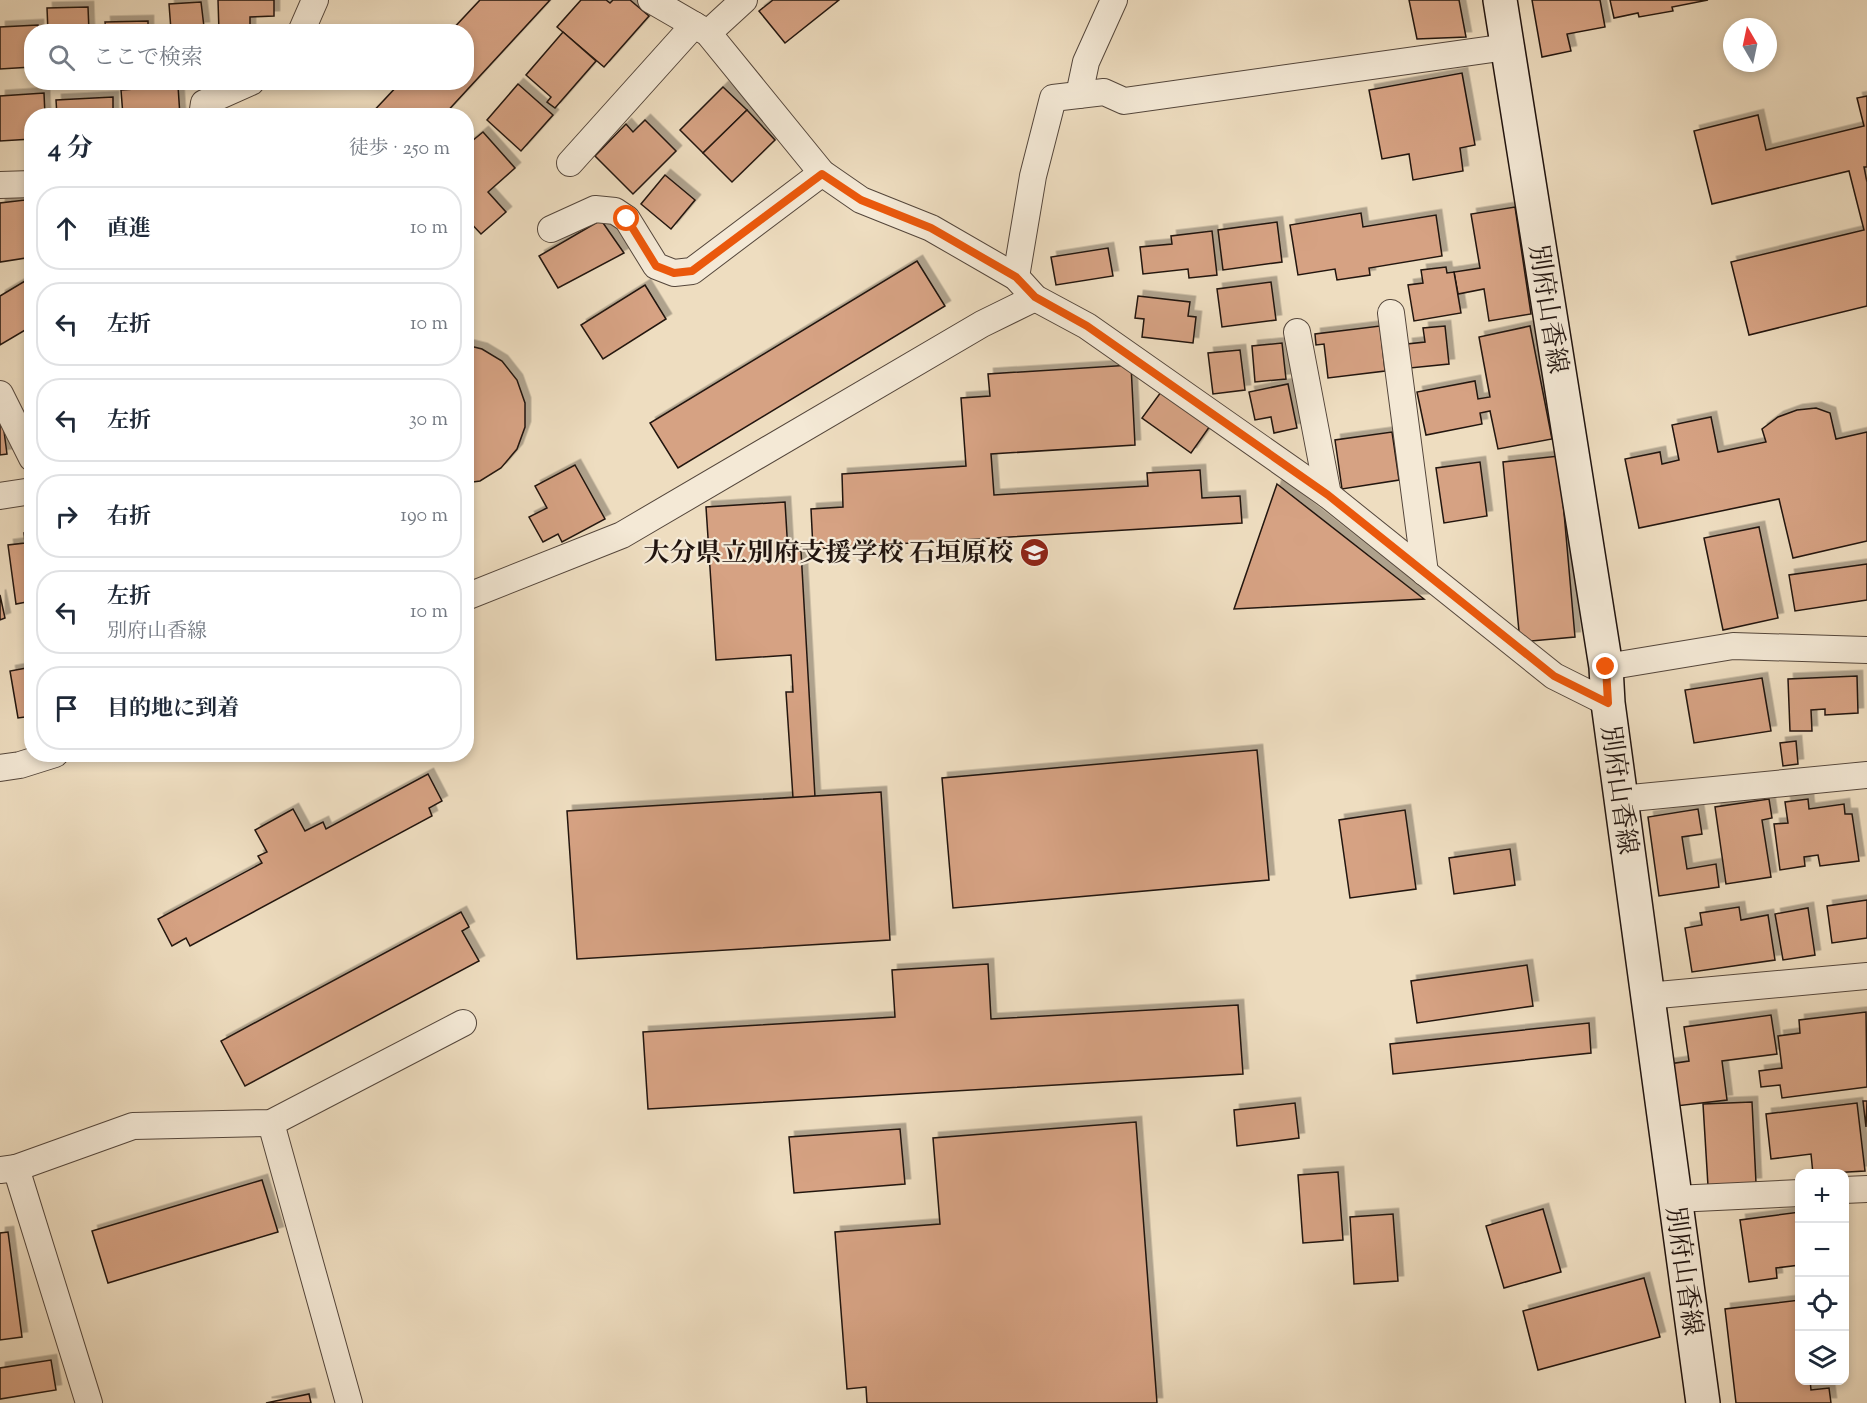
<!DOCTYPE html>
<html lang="ja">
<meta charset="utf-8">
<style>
:root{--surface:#fff;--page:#f6f6f7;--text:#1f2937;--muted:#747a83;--line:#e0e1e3}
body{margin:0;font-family:"Sorts Mill Goudy","Noto Serif JP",serif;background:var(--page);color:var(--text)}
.controls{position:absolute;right:18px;bottom:18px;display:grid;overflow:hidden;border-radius:12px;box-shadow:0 3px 9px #0003}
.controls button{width:54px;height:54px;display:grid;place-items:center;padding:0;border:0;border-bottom:2px solid var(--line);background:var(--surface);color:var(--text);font:30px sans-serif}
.compass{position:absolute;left:1723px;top:18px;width:54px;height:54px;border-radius:50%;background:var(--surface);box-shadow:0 3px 9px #0003;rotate:351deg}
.stop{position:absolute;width:18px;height:18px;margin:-14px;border:4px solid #ea580c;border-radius:50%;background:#fff}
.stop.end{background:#ea580c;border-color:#fff;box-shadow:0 2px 6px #0008}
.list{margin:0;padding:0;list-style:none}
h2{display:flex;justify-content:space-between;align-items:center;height:78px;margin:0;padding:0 24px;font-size:26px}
h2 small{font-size:20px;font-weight:400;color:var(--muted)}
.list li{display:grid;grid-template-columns:39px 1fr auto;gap:18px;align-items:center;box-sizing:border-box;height:84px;margin:0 12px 12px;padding:0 12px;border:2px solid var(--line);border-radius:24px}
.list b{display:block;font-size:22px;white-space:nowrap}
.list p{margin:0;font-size:20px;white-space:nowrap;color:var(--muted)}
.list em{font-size:20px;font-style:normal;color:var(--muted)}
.icon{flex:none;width:33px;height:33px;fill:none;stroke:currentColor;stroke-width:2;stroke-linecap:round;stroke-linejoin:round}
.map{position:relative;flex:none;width:1867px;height:1403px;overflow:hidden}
.search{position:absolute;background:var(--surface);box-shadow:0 3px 9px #0003;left:24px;top:24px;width:450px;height:66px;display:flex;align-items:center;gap:15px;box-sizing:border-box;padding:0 21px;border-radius:24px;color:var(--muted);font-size:22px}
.panel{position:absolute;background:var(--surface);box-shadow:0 3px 9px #0003;left:24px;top:108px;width:450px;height:654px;border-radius:24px}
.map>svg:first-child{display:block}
</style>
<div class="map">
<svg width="1867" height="1403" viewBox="0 0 1867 1403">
<defs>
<filter id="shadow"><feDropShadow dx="5.5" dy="-5.5" stdDeviation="0" flood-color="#0004"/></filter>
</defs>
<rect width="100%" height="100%" fill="#eeddc0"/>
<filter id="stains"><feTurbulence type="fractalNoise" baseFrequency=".00333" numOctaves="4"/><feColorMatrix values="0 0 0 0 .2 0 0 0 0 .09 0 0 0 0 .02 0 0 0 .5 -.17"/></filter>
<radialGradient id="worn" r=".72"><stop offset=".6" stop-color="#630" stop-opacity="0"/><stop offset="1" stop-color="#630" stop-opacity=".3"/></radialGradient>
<g fill="#d6a283" stroke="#21140f" stroke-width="1.5" filter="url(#shadow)">
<polygon points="218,0 274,0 274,16 250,17 250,32 219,32"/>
<polygon points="480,0 550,0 443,116 369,116 401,82 466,82 466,32 450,32"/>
<polygon points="581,0 606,0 610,3 613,0 630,0 649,16 604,67 557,27"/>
<polygon points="773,0 839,0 785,43 759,11"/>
<polygon points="1409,0 1459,0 1466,37 1417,39"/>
<polygon points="1532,0 1600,0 1605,27 1567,34 1571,51 1542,57"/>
<polygon points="1610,0 1708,0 1672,7 1673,11 1639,17 1638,13 1614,18"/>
<polygon points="201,2 204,27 171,30 169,4"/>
<polygon points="88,7 89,32 48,32 47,8"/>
<polygon points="148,21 148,32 106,32 105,22"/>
<polygon points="38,25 38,32 32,32 32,67 0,69 0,27"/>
<polygon points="563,32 596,61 555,108 547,102 551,97 526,75"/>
<polygon points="1462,73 1475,145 1460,148 1463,171 1413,180 1409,154 1382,159 1369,90"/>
<polygon points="518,84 553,115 521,151 487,120"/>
<polygon points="178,86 180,116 123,116 121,90"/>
<polygon points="723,87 747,110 703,153 680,130"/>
<polygon points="44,93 45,116 32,116 32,139 0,141 0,96"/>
<polygon points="1867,96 1867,167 1864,167 1867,182 1867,306 1749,335 1731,262 1864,230 1849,171 1712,204 1694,131 1758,115 1766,150 1864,126 1857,98"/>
<polygon points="113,97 113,116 57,116 56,100"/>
<polygon points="747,110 775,140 732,182 703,153"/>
<polygon points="645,120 676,151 633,194 595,156 626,124 633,132"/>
<polygon points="483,132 515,168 488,192 506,212 481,234 466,218 466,146"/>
<polygon points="665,175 695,200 671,229 641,204"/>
<polygon points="25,200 32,243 32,257 0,262 0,203"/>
<polygon points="1515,207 1531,314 1489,321 1484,289 1458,294 1454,272 1480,268 1471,214"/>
<polygon points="1361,213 1363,227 1436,215 1442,256 1369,268 1370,275 1337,280 1335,269 1298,275 1290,225"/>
<polygon points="601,220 624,253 558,288 539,256"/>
<polygon points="1277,222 1282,262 1223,270 1218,230"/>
<polygon points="1212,231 1217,275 1189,278 1188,269 1143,274 1140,247 1172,244 1171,236"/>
<polygon points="1108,248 1113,276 1056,285 1051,257"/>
<polygon points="917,261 945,306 678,468 650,423"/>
<polygon points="1446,267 1447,273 1454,272 1461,313 1414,321 1408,285 1423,283 1421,270"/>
<polygon points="25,281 32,291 32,326 0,345 0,296"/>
<polygon points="1271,282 1276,320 1222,327 1217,289"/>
<polygon points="645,285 666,319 603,359 581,325"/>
<polygon points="1138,296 1190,302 1188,316 1196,317 1193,343 1142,337 1144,319 1135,318"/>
<polygon points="1380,326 1385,371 1328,378 1324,344 1316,345 1315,334"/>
<polygon points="1445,326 1449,364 1410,368 1407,344 1425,342 1423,328"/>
<polygon points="1530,326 1552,439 1498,449 1490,411 1480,413 1482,424 1426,435 1417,392 1475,381 1478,399 1490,397 1479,337"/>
<polygon points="1282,343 1286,379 1255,382 1252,346"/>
<polygon points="466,345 482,349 502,361 517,380 525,403 525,427 517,449 501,468 480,481 466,483"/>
<polygon points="1240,350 1245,390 1213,394 1208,353"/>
<polygon points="1131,365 1135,445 991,454 994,495 1148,486 1147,473 1200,470 1202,498 1240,496 1242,523 813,549 811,509 843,507 842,474 966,466 961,398 990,396 988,374"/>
<polygon points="1288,384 1297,428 1274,433 1271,417 1255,420 1249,392"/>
<polygon points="1161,392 1210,426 1191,453 1142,418"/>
<polygon points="1816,408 1830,413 1836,439 1867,432 1867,541 1793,558 1779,499 1639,528 1625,459 1660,452 1662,464 1679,460 1672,425 1711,417 1718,452 1766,442 1762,429 1778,417 1797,410"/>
<polygon points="0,416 2,416 7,454 0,455"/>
<polygon points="1392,432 1399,480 1342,489 1335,440"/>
<polygon points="1559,456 1575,637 1520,642 1503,462"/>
<polygon points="1480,462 1487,516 1444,523 1436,468"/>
<polygon points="575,465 605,519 562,542 558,534 543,542 529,517 547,508 535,486"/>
<polygon points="1277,484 1424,599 1234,609"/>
<polygon points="785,502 788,552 801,551 815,797 793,798 786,692 793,692 791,655 716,660 706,507"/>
<polygon points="1759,527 1778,618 1723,630 1704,538"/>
<polygon points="32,532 32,601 16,604 8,545 25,543 24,533"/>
<polygon points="1867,564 1867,600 1795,611 1789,575"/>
<polygon points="0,595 5,618 0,620"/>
<polygon points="32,667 32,716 18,718 10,671"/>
<polygon points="1857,676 1858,713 1825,715 1825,709 1811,710 1812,731 1790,731 1788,679"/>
<polygon points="1762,678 1771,731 1694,743 1685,690"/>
<polygon points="1796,741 1798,764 1783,766 1780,743"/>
<polygon points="1257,750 1269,880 953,908 942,778"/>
<polygon points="428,774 442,801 429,808 432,816 190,946 186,938 172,946 158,919 262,863 258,856 267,852 255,830 293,809 305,831 323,822 326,829"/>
<polygon points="881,792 890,940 577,959 567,811"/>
<polygon points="1769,799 1772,818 1762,820 1771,877 1726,884 1715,807"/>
<polygon points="1808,799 1809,809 1844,804 1845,814 1852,814 1859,861 1820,866 1818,855 1804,857 1805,866 1780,870 1774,824 1788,823 1785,802"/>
<polygon points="1698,809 1702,834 1682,837 1687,869 1716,864 1719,887 1659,896 1648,817"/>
<polygon points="1405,810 1416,889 1350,898 1339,820"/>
<polygon points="1510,849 1515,885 1454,894 1449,858"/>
<polygon points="1867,900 1867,938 1832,943 1827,906"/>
<polygon points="1739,907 1741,920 1768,915 1775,960 1692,972 1685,928 1702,925 1700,913"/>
<polygon points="1808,908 1815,955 1783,960 1775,914"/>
<polygon points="461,912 469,927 462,931 479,961 245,1086 221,1041"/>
<polygon points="988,964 991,1019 1238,1005 1243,1074 648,1109 643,1032 895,1017 892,970"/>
<polygon points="1527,965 1533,1006 1417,1023 1411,981"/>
<polygon points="1866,1012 1867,1087 1782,1098 1780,1085 1761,1087 1759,1071 1782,1068 1778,1036 1800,1033 1799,1020"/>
<polygon points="1771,1015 1777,1054 1722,1061 1727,1100 1676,1106 1669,1064 1689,1061 1684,1027"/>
<polygon points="1589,1023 1591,1053 1393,1074 1390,1044"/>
<polygon points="1863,1101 1867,1101 1866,1127"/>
<polygon points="1752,1102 1756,1183 1708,1186 1703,1104"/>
<polygon points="1295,1103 1299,1138 1237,1146 1234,1110"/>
<polygon points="1857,1103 1865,1171 1813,1174 1811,1154 1771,1159 1766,1114"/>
<polygon points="1136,1122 1157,1403 867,1403 866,1387 847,1389 835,1232 940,1224 933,1138"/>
<polygon points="900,1129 905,1184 794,1193 789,1137"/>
<polygon points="1338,1172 1343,1240 1303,1243 1298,1175"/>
<polygon points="262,1180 278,1232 108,1283 92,1231"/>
<polygon points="1543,1209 1561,1272 1504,1288 1486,1226"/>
<polygon points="1800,1212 1800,1265 1776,1268 1777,1278 1749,1282 1740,1220"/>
<polygon points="1393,1214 1398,1281 1354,1284 1350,1217"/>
<polygon points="8,1232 22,1337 0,1340 0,1233"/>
<polygon points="1644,1278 1660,1337 1538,1370 1523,1311"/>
<polygon points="1800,1300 1800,1380 1810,1380 1811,1390 1829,1388 1831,1403 1736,1403 1725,1309"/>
<polygon points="51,1360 56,1390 0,1399 0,1368"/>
<polygon points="309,1394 311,1403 266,1403"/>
</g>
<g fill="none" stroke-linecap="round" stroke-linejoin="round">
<defs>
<g id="minor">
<polyline points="651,0 708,33 822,173 861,200 931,228 1016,277 1035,298 1087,326 1328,495 1554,676 1608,703"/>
<polyline points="301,32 315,0"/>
<polyline points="708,33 744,0"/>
<polyline points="1079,95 1086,62 1114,0"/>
<polyline points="202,116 204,103 251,82"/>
<polyline points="570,163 694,25"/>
<polyline points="0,185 32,184"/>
<polyline points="551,229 595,209 615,211 627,219 656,266 674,273 692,271 822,173"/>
<polyline points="1016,277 1033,176 1053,98 1104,92 1124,101 1507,47"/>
<polyline points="1391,313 1425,573"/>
<polyline points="1297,332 1328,495"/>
<polyline points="0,394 32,458"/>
<polyline points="0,496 32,491"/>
<polyline points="466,597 622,535 982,324 1035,298"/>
<polyline points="1606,667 1733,646 1867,650"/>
<polyline points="0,768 20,765 55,754"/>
<polyline points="1621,799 1867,775"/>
<polyline points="1647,996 1867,976"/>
<polyline points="271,1123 349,1403"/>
<polyline points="16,1168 133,1126 271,1123 463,1023"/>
<polyline points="0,1170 16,1168 89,1403"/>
<polyline points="1844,1190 1867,1189"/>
<polyline points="1675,1199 1800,1193"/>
</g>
<polyline id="secondary" points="1500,0 1606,667 1608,703 1703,1403"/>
</defs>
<use href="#minor" stroke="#54463b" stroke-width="28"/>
<use href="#secondary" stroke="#21140f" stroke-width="36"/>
<use href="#minor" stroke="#f4e9d6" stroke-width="26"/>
<use href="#secondary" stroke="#f4e9d6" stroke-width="33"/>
</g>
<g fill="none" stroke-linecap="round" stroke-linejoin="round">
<polyline stroke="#ea580c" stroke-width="8" points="627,219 656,266 674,273 692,271 822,174 861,200 931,228 1016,277 1035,297 1087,326 1328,495 1554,676 1608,703 1606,667"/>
</g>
<defs>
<symbol id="school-disc" viewBox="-11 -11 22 22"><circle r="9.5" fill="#8f2418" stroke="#f4e9d6"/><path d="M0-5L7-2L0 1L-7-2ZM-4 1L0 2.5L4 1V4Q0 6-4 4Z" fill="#fff"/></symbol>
</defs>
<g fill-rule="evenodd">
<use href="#school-disc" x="1018" y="536" width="33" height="33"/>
</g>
<g text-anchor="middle" stroke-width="4.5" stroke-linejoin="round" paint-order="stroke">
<g font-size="26" fill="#21140f" stroke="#f4e9d6">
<text transform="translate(1549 309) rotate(81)" y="9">別府山香線</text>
<text transform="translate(1620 790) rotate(82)" y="9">別府山香線</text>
<text transform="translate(1685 1271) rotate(82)" y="9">別府山香線</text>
</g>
<g font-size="26" font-weight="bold" fill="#21140f" stroke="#f4e9d6" text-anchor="end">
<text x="1013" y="561">大分県立別府支援学校 石垣原校</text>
</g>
</g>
<rect width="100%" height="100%" filter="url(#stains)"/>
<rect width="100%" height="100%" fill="url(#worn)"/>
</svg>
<div class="controls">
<button>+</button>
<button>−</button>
<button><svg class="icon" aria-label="locate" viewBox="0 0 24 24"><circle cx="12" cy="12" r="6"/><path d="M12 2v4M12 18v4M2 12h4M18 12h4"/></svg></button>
<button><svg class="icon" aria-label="layers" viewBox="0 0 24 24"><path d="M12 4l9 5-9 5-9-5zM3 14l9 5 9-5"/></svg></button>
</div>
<svg class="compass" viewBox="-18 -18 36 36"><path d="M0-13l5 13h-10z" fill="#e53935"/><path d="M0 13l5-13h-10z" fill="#747a83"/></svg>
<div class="stop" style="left:627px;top:219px"></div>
<div class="stop end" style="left:1606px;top:667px"></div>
<div class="search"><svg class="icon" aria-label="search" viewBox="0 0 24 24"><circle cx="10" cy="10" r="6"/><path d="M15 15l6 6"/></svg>ここで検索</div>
<section class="panel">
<h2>4 分<small>徒歩 · 250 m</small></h2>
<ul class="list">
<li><svg class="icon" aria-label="ahead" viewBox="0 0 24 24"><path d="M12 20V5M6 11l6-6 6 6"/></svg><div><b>直進</b></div><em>10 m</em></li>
<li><svg class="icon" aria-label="left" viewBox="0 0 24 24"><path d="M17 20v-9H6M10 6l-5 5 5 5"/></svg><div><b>左折</b></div><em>10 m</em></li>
<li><svg class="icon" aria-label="left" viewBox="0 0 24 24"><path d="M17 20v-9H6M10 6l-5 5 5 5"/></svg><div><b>左折</b></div><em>30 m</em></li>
<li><svg class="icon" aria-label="right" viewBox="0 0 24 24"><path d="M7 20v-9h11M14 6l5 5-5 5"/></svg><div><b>右折</b></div><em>190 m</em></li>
<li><svg class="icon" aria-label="left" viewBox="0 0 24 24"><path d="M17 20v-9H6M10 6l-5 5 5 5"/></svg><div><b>左折</b><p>別府山香線</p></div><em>10 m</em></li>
<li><svg class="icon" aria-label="arrive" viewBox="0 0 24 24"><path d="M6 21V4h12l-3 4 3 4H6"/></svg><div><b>目的地に到着</b></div></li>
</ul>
</section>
</div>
